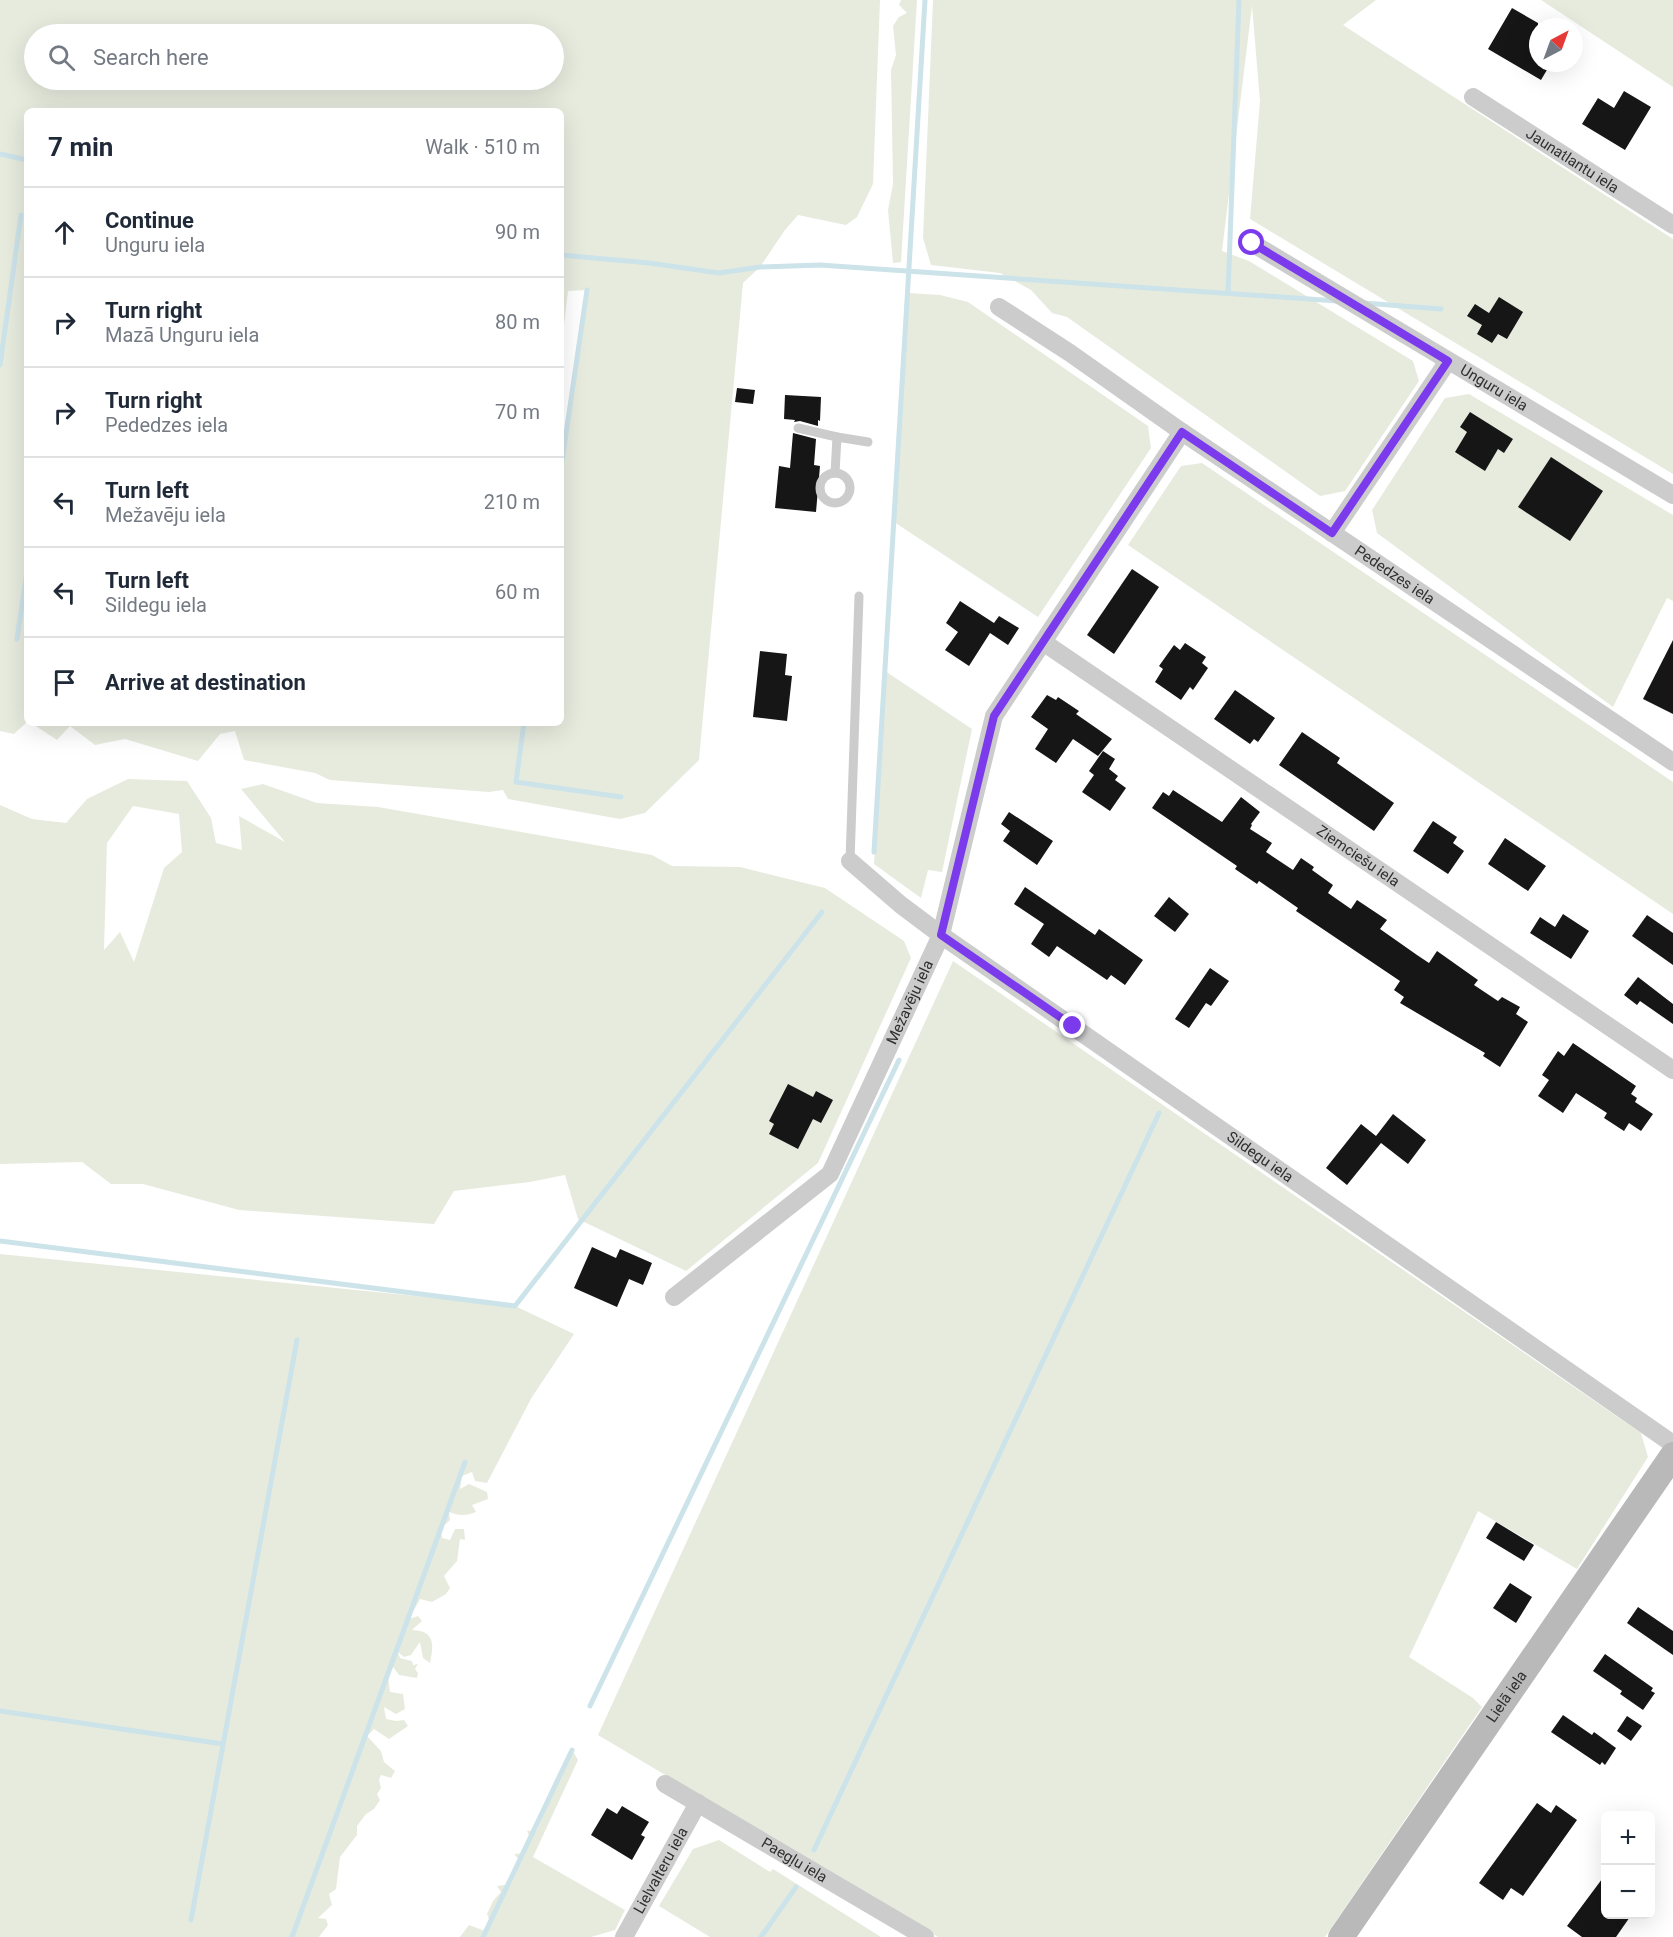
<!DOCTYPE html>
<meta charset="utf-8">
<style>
:root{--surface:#fff;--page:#f6f6f7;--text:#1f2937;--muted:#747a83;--line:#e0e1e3}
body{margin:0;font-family:Roboto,sans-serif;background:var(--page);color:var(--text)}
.controls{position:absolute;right:18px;bottom:18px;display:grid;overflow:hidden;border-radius:9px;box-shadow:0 6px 24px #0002}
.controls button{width:54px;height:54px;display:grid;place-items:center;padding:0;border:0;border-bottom:2px solid var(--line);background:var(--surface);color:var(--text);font:30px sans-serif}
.compass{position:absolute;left:1529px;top:18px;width:54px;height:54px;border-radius:50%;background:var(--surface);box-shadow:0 6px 24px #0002;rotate:41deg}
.stop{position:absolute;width:18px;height:18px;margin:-14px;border:4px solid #7c3aed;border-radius:50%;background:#fff}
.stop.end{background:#7c3aed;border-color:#fff;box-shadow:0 2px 6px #0008}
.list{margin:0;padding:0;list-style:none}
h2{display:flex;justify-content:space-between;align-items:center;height:78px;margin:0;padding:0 24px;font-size:26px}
h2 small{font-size:20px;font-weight:400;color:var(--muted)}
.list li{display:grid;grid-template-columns:39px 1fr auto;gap:18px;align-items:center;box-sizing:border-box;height:90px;padding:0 24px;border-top:2px solid var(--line)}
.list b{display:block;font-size:22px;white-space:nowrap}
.list p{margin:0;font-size:20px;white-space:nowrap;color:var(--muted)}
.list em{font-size:20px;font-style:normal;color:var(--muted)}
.icon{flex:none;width:33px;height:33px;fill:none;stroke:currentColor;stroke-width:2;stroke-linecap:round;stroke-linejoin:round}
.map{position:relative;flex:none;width:1673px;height:1937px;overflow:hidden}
.search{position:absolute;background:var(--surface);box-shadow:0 6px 24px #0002;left:24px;top:24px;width:540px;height:66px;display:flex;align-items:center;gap:15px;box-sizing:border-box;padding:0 21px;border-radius:33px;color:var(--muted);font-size:22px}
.panel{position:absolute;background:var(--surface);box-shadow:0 6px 24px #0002;left:24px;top:108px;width:540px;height:618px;border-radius:9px}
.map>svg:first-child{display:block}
</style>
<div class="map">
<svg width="1673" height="1937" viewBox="0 0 1673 1937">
<rect width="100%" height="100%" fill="#fff"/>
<g fill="#e7ebde" fill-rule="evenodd">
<path d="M 0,0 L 880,0 L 873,184 L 857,217 L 846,225 L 798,215 L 785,230 L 760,267 L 743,283 L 699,760 L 645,813 L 620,819 L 508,799 L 503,790 L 489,792 L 330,780 L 315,773 L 244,760 L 235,731 L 220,734 L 198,761 L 125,739 L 95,745 L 70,726 L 57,740 L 31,723 L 561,723 L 561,468 L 587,290 L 568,291 L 561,351 L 561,111 L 27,111 L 27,722 L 14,734 L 0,731 ZM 554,34 L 554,80 L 34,80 L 34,34 Z"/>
<polygon points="901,0 917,0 901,262 893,263 888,210 893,184 891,70 896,55 893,26 899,17 907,13 899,5"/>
<polygon points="933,0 1376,0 1343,25 1673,239 1673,474 1250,219 1260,101 1252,6 1222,251 1249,261 1413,361 1419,381 1345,491 1320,496 1067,317 1052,313 1031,290 1000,273 931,265 923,238"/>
<polygon points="1541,0 1673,0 1673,87"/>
<polygon points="908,293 940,295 968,302 1148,426 1151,448 1038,617 894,522"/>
<polygon points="1469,394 1673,515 1673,601 1667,598 1613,707 1377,533 1372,510 1445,398"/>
<polygon points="1202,463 1673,782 1673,914 1128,545 1181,466"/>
<polygon points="885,671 972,729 942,872 928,870 921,898 874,864"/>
<path d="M 128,779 L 187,781 L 211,818 L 216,843 L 242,850 L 239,816 L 285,842 L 241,789 L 263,784 L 317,803 L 378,807 L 652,855 L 672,866 L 740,867 L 825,888 L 904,941 L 911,958 L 818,1163 L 686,1271 L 578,1219 L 565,1175 L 530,1182 L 454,1191 L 434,1224 L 239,1210 L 143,1184 L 111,1184 L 82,1162 L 0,1164 L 0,805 L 32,819 L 66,823 L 87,799 ZM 133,806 L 179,814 L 182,852 L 164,868 L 134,962 L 120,932 L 104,950 L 107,843 Z"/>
<polygon points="953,961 1641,1433 1648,1457 1577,1569 1478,1511 1409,1657 1473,1698 1482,1707 1325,1937 938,1937 598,1735"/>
<path d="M 0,1254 L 515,1306 L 574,1334 L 532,1397 L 487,1483 L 475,1481 L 472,1472 L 462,1476 L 460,1489 L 469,1484 L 487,1492 L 488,1499 L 472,1505 L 476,1512 C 466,1516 459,1516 449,1512 L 450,1520 L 446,1524 L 440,1525 L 442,1538 L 450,1540 L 455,1529 L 464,1529 L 465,1540 L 460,1539 L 457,1561 L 444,1576 L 450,1588 L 446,1594 L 432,1602 L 420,1599 L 409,1619 L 418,1616 L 422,1621 L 412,1630 C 435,1631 434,1644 430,1663 L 423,1658 L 420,1642 L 411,1655 L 404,1657 L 398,1652 L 400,1658 L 412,1661 L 413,1665 L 418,1664 L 415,1669 L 418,1673 L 417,1678 L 399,1675 L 393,1667 L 388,1676 L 390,1692 L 403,1694 L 405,1709 L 396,1714 L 384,1707 L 386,1719 L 396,1721 L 404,1720 L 408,1726 L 389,1739 L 374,1729 L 367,1736 L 381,1751 L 384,1762 L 395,1771 L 391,1778 L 381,1775 L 379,1780 L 381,1788 L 377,1794 L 380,1800 L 374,1809 L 366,1814 L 357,1826 L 357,1835 L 340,1857 L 336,1889 L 329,1894 L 332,1905 L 318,1918 L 326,1919 L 328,1925 L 319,1937 L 0,1937 Z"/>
<polygon points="572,1750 578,1760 533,1857 625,1910 615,1930 591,1937 460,1937 469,1925 485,1931 489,1919 487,1914 493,1901 501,1892 497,1886 511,1884 521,1862 514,1854 525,1853 531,1840 527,1831 537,1830"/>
<polygon points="719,1840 770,1872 773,1869 881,1937 710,1937 659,1906 693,1849"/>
</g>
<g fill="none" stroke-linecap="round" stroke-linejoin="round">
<g stroke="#cce3e9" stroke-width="5">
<polyline points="0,154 27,160"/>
<polyline points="561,255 649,263 719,273 760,267 820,265 1337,301"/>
<polyline points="1228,293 1239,0"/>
<polyline points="1364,303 1441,309"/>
<polyline points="0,365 21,215"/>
<polyline points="561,468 587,290"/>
<polyline points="17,639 27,571"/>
<polyline points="524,723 516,782 621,797"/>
<polyline points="874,852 925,0"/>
<polyline points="0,1241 515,1306 822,912"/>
<polyline points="590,1706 899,1060"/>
<polyline points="0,1711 223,1744"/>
<polyline points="814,1850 1159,1113"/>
<polyline points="191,1920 297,1340"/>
<polyline points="292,1937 465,1462"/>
<polyline points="483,1937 572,1750"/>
<polyline points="761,1937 796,1887"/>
</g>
</g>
<g fill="#161616">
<polygon points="1512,8 1538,23 1538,63 1551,63 1541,80 1488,49"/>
<polygon points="1624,91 1651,107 1625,150 1582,124 1598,98 1614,108"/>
<polygon points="1499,297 1523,312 1507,339 1498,334 1492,343 1477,334 1482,325 1467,316 1475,304 1489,313"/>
<polygon points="737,388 755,390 753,404 735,402"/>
<polygon points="785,395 821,397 820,421 818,420 818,426 800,421 794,422 795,420 784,419"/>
<polygon points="1470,412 1513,439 1504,453 1498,449 1485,471 1455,452 1467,432 1460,427"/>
<polygon points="793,433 816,439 814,465 820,466 816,512 775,508 779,466 790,468"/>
<polygon points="1551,457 1603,491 1570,541 1518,507"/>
<polygon points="1132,569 1159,587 1114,654 1087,635"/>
<polygon points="960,601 994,623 999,616 1019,628 1008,645 990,633 969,666 945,650 958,632 946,623"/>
<polygon points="1673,640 1673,714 1643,699"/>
<polygon points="1185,643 1206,657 1202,663 1208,668 1193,690 1190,687 1181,700 1155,682 1163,669 1159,666 1174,645 1180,650"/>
<polygon points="760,651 787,654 785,675 792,676 787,721 753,717"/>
<polygon points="1235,690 1275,718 1258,742 1254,739 1250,744 1214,719"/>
<polygon points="1047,695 1056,700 1058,697 1079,711 1076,714 1112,739 1098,756 1073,739 1056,763 1035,749 1048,729 1031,717"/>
<polygon points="1302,732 1340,758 1337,763 1394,803 1374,831 1279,765"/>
<polygon points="1103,751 1115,759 1109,769 1118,776 1115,780 1126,788 1110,811 1082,792 1094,775 1089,771"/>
<polygon points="1173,790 1222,822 1241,797 1260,812 1251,824 1252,825 1250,829 1272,843 1266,852 1293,870 1301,858 1314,867 1312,870 1333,885 1328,893 1351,909 1357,900 1387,920 1380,929 1417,955 1429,963 1437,951 1478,980 1474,985 1498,1001 1502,997 1520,1007 1516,1014 1528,1022 1500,1067 1483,1056 1485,1053 1400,1003 1404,997 1394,990 1400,981 1296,911 1298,908 1259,881 1257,884 1235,869 1237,866 1152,808 1163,792 1169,796"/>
<polygon points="1009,812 1053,841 1037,865 1003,841 1010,831 1001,824"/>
<polygon points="1433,821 1457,837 1453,843 1464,851 1448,874 1413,851"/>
<polygon points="1505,838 1546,866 1528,891 1488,864"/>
<polygon points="1025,887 1095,935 1099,929 1143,960 1125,985 1111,975 1107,980 1057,946 1049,957 1031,944 1044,924 1014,904"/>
<polygon points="1169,897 1189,914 1175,932 1154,916"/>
<polygon points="1563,914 1589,931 1571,959 1530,933 1540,917 1555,927"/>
<polygon points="1647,915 1673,933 1673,965 1632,936"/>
<polygon points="1210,968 1229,981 1211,1006 1206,1003 1189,1028 1175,1019"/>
<polygon points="1638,977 1673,1004 1673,1024 1640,1001 1637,1005 1624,995"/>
<polygon points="1573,1043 1636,1086 1631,1094 1637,1098 1635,1102 1653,1114 1641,1131 1629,1123 1624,1131 1604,1118 1607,1113 1576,1093 1563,1113 1538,1096 1549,1080 1542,1075 1558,1051 1564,1056"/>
<polygon points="788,1084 813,1097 816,1091 833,1100 821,1123 813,1119 798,1149 769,1134 774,1124 769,1121"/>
<polygon points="1393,1114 1426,1140 1408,1164 1381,1143 1347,1185 1326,1168 1361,1124 1376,1136"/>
<polygon points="592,1247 616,1258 620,1249 652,1263 643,1285 629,1279 617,1307 574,1288"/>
<polygon points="1496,1522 1534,1545 1524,1561 1486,1538"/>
<polygon points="1510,1583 1532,1597 1516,1623 1493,1608"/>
<polygon points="1638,1607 1673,1631 1673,1655 1627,1623"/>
<polygon points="1605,1654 1653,1688 1651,1691 1655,1693 1643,1710 1620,1694 1622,1691 1593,1671"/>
<polygon points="1563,1715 1592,1735 1594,1732 1616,1748 1605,1765 1602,1762 1600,1765 1551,1732"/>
<polygon points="1627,1716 1642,1726 1631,1741 1617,1731"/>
<polygon points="1537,1803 1551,1813 1556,1805 1577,1820 1523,1896 1511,1888 1503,1900 1479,1883"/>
<polygon points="622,1806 649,1822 641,1835 645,1837 632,1860 591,1835 607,1808 617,1814"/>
<polygon points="1605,1875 1605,1914 1632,1914 1616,1937 1582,1937 1567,1926"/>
</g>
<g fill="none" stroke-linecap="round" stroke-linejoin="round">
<g stroke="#ccc" stroke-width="9">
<polyline points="798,428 837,437"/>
<polyline points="835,473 837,437 868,442"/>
<circle cx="835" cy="488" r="15"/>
<polyline points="850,861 859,596"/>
</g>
<g stroke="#ccc" stroke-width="18">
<path id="s1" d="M 1473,97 L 1673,225"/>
<path id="s2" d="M 1252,243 L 1673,495"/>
<path id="s3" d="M 999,307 L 1070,353 L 1182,432 L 1673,762"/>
<polyline points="1332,533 1448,361"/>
<path id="s4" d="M 1043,642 L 1673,1070"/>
<path id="s5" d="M 850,861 L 901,905 L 941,935 L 1673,1444"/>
<path id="s6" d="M 674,1297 L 830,1174 L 941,935 L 994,716 L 1182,432"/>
<path id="s7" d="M 665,1784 L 925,1937"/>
<path id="s8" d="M 624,1937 L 698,1803"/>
</g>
<path stroke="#b9b9b9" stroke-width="26" id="s9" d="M 1341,1937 L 1673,1455"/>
</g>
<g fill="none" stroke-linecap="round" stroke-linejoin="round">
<polyline stroke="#7c3aed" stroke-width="8" points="1073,1026 941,935 994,716 1182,432 1332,533 1448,361 1252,243"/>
</g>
<g text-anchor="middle" stroke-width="6" stroke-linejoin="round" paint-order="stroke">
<g font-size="15" fill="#2f2f2f" stroke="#fff">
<text dy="5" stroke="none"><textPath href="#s1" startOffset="118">Jaunatlantu iela</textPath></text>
<text dy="5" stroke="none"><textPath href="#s2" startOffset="282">Unguru iela</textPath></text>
<text dy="5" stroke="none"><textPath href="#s3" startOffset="478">Pededzes iela</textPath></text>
<text dy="5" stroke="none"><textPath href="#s4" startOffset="381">Ziemciešu iela</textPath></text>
<text dy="5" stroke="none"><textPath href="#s6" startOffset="388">Mežavēju iela</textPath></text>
<text dy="5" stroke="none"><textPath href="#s5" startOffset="506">Sildegu iela</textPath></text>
<text dy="5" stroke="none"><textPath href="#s9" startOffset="292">Lielā iela</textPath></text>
<text dy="5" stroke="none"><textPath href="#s7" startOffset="150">Paegļu iela</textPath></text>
<text dy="5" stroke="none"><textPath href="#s8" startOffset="76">Lielvalteru iela</textPath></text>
</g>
</g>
</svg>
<div class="controls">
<button>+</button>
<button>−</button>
</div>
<svg class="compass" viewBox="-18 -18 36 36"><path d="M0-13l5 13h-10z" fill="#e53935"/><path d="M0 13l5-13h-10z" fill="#747a83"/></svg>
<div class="stop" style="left:1252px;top:243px"></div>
<div class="stop end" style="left:1073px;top:1026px"></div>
<div class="search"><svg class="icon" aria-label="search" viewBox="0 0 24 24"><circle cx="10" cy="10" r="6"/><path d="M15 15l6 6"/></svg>Search here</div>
<section class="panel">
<h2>7 min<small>Walk · 510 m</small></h2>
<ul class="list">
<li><svg class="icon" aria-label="ahead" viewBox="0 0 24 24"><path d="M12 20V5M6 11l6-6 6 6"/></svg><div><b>Continue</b><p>Unguru iela</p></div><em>90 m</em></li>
<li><svg class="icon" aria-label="right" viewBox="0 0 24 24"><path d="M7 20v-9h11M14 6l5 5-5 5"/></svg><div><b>Turn right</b><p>Mazā Unguru iela</p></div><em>80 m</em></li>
<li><svg class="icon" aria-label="right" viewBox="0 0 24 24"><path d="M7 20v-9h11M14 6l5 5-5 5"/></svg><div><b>Turn right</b><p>Pededzes iela</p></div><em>70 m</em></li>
<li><svg class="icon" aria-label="left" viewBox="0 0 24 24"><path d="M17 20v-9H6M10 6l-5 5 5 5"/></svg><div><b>Turn left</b><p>Mežavēju iela</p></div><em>210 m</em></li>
<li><svg class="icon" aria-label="left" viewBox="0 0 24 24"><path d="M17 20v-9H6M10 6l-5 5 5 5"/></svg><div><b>Turn left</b><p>Sildegu iela</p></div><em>60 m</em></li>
<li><svg class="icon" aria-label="arrive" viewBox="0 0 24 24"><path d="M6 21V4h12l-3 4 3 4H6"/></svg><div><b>Arrive at destination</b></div></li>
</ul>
</section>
</div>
